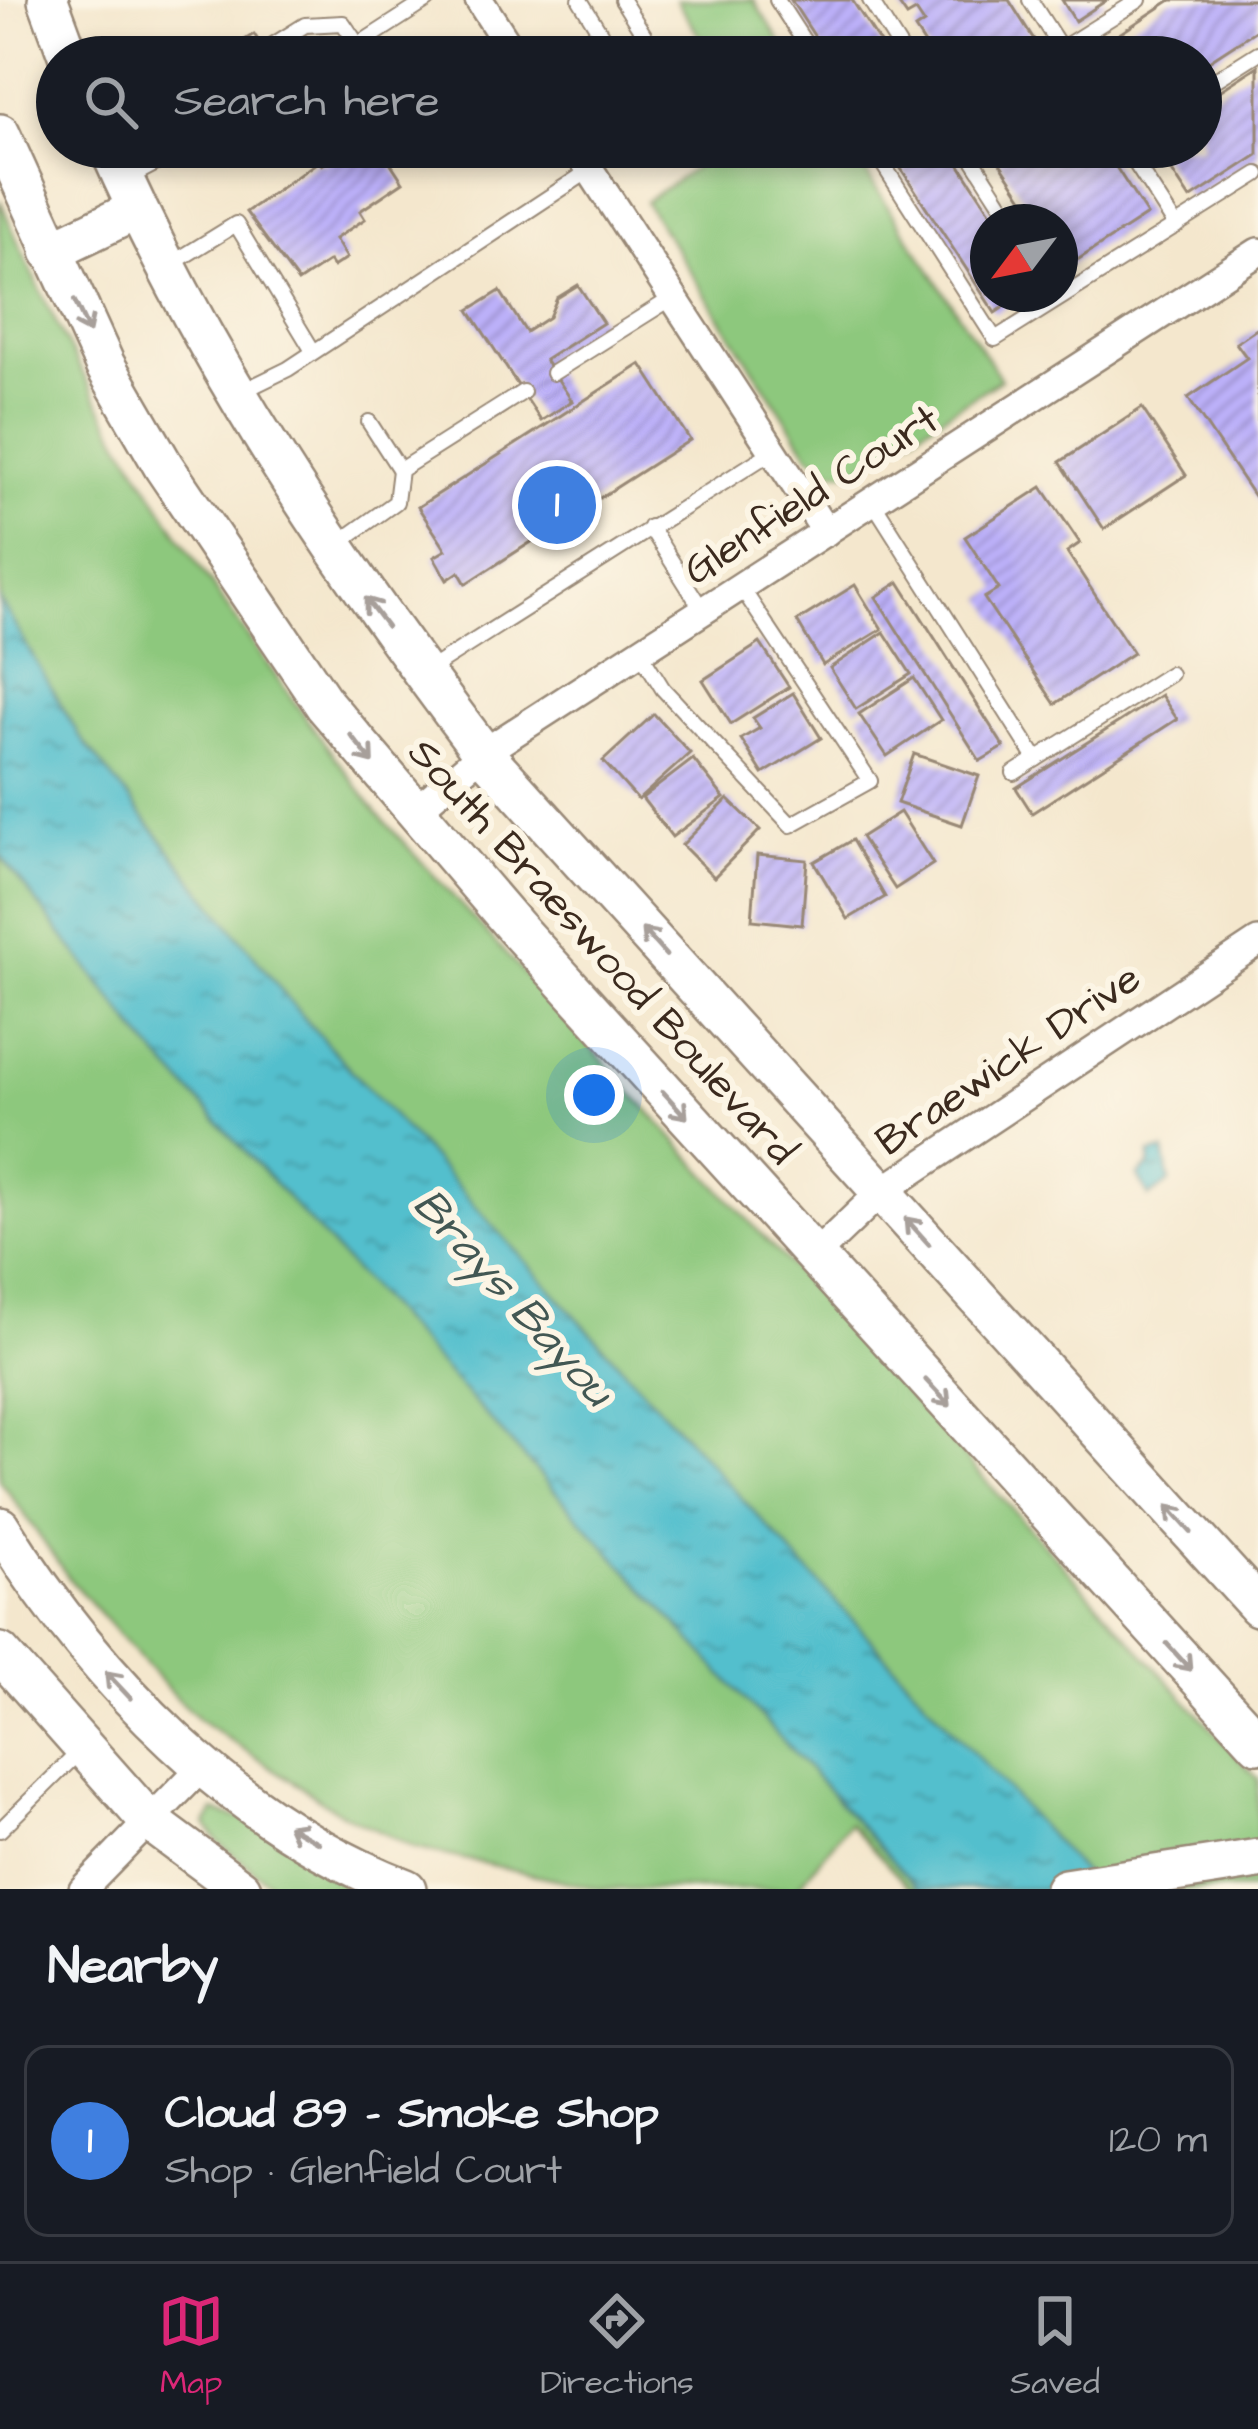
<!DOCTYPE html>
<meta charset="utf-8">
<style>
:root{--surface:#171b24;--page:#242831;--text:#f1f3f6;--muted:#9ea1a6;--line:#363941;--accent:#db2777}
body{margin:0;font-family:"Architects Daughter",sans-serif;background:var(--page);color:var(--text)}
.compass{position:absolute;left:970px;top:204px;width:108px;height:108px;border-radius:50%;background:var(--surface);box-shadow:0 6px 18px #0003;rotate:238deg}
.you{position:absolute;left:594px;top:1095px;width:42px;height:42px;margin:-30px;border:9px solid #fff;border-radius:50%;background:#1a73e8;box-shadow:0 0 0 18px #1a73e833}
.badge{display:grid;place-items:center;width:78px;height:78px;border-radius:50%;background:var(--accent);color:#fff;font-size:39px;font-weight:700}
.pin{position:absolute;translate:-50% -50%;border:6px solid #fff;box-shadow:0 3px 12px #0006}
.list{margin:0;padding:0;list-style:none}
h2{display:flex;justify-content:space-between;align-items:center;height:156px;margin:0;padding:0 48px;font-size:51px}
h2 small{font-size:39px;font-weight:400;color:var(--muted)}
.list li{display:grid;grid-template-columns:78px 1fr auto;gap:36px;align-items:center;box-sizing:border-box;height:192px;margin:0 24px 24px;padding:0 24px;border:3px solid var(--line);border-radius:24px}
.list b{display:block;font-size:45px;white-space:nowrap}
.list p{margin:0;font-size:39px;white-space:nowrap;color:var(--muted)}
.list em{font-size:39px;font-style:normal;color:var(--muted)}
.icon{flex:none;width:66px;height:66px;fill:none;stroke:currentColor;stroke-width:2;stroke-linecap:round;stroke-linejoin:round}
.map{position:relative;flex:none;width:1258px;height:1889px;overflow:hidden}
.search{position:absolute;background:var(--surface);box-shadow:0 6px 18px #0003;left:36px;right:36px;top:36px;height:132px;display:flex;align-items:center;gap:30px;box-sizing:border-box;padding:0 42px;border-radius:66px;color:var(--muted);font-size:45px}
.sheet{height:372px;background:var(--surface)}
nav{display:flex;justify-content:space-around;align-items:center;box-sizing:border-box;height:168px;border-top:3px solid var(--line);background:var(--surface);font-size:33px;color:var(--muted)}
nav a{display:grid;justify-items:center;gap:6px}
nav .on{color:var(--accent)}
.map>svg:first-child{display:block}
</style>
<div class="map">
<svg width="1258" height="1889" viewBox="0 0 1258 1889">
<defs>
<pattern id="water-ripples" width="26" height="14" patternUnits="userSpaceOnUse" patternTransform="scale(3)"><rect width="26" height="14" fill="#53bfcd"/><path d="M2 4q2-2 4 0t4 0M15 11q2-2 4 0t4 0" fill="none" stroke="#469ba6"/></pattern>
<pattern id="building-hatch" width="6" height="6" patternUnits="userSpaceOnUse" patternTransform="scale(3)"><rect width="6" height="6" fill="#bcb0f9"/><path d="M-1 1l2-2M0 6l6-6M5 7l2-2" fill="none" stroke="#9a8fc9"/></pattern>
</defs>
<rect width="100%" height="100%" fill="#fcf5e5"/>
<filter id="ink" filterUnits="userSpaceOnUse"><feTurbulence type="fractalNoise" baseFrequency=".00833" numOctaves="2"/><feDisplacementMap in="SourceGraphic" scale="24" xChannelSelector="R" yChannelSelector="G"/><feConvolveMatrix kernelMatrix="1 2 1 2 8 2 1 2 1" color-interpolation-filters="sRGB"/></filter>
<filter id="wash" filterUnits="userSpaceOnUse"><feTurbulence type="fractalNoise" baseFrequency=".004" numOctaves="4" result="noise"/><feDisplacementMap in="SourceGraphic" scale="48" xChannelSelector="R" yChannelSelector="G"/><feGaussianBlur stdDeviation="2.7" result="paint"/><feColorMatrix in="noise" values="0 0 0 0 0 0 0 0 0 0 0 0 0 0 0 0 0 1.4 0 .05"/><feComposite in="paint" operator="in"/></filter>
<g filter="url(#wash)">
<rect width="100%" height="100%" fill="#f4e7cd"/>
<g fill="#8dc87d" stroke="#64794e" stroke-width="3">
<polygon points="676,0 753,0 790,57 713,57"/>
<polygon points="725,147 849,147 1001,379 854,472 833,471 809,454 645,202"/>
<path d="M 0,200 C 92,424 233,624 378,814 L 1258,1779 L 1258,1889 L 911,1889 L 849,1823 L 796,1889 L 600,1889 L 414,1848 L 339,1812 L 200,1720 L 177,1699 L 71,1581 L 0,1480 Z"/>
<polygon points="214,1811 253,1822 365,1889 277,1889 218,1842 206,1824"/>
</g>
<g fill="url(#water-ripples)" stroke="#477476" stroke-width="3">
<polygon points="0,600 80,737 301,1015 1098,1889 918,1889 148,1045 0,855"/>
<polygon points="1164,1151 1170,1182 1149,1197 1138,1176 1149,1166 1150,1154"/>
</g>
<g id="blocks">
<g fill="url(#building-hatch)">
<polygon points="791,0 852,0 889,57 828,57"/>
<polygon points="896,0 1009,0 1045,57 933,57 915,29 924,23 916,11 907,16"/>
<polygon points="1062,0 1107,0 1075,21"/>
<polygon points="1171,0 1258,0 1258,29 1201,66 1201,57 1100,57 1095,50"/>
<polygon points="254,34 269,57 218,57"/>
<polygon points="1258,66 1258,155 1190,199 1156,147 1201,147 1201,103"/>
<polygon points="349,147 380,147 403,182 360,211 365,219 335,239 347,258 333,267 329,261 298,282 246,212 319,161 322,165"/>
<polygon points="887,147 948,147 997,222 988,222 988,294 1024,294 995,313"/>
<polygon points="1002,147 1103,147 1147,215 1068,266 1060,254 1060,222 1039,222 998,160 1007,154"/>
<polygon points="578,285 603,323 545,360 572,401 541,421 469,310 500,291 526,332 549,317 557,298"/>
<polygon points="1258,328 1258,502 1188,398 1247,358 1236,343"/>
<polygon points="641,364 690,440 466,584 459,572 447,580 434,557 446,550 418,507"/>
<polygon points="1142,408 1186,475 1104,529 1060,462"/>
<polygon points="1042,487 1080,543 1067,552 1133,653 1055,704 984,598 999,589 965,537"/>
<polygon points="899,582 1004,747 980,761 876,597"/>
<polygon points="855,585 882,629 823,665 797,621"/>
<polygon points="884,632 911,674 856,709 830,668"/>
<polygon points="760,643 789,687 731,724 703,680"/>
<polygon points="914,678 941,720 887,756 859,714"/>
<polygon points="793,693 821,738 763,774 741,739 760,728 753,718"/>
<polygon points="1161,695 1177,719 1032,813 1016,788"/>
<polygon points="654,714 690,753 638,800 603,761"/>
<polygon points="914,754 979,776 962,825 897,803"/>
<polygon points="693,759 724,798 672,837 642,798"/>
<polygon points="728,799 760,830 714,877 682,845"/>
<polygon points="900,812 933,864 895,889 861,837"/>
<polygon points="852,840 885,897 848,919 814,862"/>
<polygon points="757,855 807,860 802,925 752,920"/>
</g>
</g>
</g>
<g filter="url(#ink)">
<use href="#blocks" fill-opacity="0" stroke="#988876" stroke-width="3"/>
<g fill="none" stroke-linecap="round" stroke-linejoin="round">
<defs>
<g id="lane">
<polyline points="580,0 615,57"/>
<polyline points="622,0 658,57"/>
<polyline points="777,0 814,57"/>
<polyline points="870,0 906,57"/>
<polyline points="1030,0 1064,53"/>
<polyline points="273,45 305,25 343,23 366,57"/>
<polyline points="358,45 428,0"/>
<polyline points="1061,49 1139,0"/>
<polyline points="1201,89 1258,53"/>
<polyline points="210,147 214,154 225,147"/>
<polyline points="872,147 995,339 1258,174"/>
<polyline points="965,147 1013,222"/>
<polyline points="1125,147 1176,226"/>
<polyline points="128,178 187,147"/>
<polyline points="168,266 236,224 313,351"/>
<polyline points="553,373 672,298"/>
<polyline points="241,392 288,369 590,170"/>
<polyline points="369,422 400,470"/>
<polyline points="873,502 1036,759"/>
<polyline points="650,527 703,611"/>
<polyline points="336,545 396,502 400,470 523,392"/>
<polyline points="640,652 663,689 791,825 870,781 741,587"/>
<polyline points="427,671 773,451"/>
<polyline points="1014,773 1170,674"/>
<polyline points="0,1830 82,1749"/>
</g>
<g id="street">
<polyline points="479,0 516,57"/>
<polyline points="575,147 826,532"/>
<polyline points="414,812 483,753 1258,252"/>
<polyline points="813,1257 881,1192 1258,942"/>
<polyline points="83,1889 203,1766"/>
</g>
<g id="secondary">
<polyline points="48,0 69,57"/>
<polyline points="0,134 105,365 164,467 325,705 515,927 1258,1743"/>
<path d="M 109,147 C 206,367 338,562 483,753 L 1258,1606"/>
<polyline points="51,251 136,210"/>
<path d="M 0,1527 C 96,1680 234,1824 406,1889"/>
<polyline points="0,1653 148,1820 241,1889"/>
<polyline points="1065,1889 1258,1859"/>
</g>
</defs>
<use href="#lane" stroke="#988876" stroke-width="18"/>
<use href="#street" stroke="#988876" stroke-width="32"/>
<use href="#secondary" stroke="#988876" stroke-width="44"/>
<use href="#lane" stroke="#fff" stroke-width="14"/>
<use href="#street" stroke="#fff" stroke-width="27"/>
<use href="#secondary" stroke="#fff" stroke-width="39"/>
</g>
<defs><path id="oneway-shaft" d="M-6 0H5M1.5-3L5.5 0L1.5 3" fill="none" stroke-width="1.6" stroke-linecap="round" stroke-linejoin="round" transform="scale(3)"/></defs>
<g stroke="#a79f9a">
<use href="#oneway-shaft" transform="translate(82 317) rotate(65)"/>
<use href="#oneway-shaft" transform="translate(376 612) rotate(-127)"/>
<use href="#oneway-shaft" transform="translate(362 749) rotate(51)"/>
<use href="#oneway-shaft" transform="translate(654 942) rotate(-132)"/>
<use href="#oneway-shaft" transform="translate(675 1105) rotate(48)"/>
<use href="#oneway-shaft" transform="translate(917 1231) rotate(-132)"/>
<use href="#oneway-shaft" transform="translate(938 1393) rotate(47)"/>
<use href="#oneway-shaft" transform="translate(1179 1519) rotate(-132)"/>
<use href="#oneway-shaft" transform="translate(1179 1657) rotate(48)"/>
<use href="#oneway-shaft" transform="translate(118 1685) rotate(-133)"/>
<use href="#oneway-shaft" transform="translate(303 1834) rotate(-151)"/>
</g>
</g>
<g text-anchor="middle" stroke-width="12" stroke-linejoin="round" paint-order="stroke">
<g font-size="42" fill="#3b2a1e" stroke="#fcf5e5">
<text transform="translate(810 493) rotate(-33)" y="15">Glenfield Court</text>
<text transform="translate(604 950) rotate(48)" y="15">South Braeswood Boulevard</text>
<text transform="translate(1007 1058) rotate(-34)" y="15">Braewick Drive</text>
</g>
<g font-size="45" font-style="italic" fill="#425753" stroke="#fcf5e5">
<text transform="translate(515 1296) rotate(48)" y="16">Brays Bayou</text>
</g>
</g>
</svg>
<svg class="compass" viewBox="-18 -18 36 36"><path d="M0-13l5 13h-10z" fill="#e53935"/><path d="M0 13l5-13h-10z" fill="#9ea1a6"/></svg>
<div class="you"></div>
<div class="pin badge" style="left:557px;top:505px;background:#3f7fe0">1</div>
<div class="search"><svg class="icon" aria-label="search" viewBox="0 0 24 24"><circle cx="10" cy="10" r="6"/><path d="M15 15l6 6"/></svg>Search here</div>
</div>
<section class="sheet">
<h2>Nearby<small></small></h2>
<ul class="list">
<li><span class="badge" style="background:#3f7fe0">1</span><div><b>Cloud 89 - Smoke Shop</b><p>Shop · Glenfield Court</p></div><em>120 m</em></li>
</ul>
</section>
<nav>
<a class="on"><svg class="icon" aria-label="map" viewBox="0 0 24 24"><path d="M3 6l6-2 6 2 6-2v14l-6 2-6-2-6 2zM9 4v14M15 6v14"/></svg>Map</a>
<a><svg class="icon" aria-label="directions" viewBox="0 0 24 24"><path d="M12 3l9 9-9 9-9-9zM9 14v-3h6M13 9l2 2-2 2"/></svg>Directions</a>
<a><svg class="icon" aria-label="saved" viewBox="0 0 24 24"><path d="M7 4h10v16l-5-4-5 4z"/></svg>Saved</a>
</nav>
